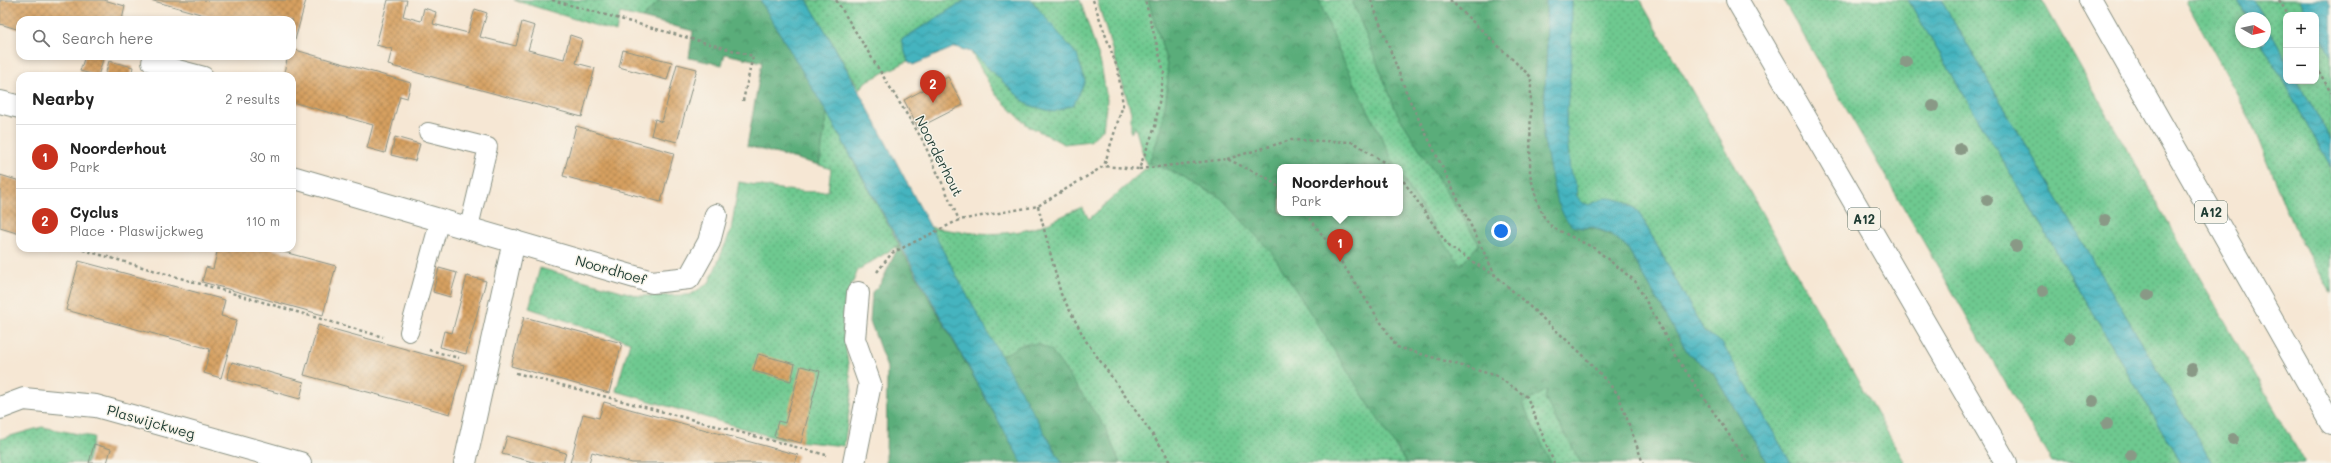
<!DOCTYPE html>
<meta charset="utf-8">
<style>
:root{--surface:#fff;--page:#f2f2f2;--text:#222;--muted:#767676;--line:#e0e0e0;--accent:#c8321e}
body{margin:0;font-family:Mali,sans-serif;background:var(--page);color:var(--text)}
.controls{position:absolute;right:12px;top:12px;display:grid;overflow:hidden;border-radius:8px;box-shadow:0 2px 6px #0003}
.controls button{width:36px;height:36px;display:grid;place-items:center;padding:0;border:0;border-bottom:1px solid var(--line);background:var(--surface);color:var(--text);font:20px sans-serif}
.compass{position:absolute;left:2235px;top:12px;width:36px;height:36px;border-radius:50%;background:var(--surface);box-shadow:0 2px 6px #0003;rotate:99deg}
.you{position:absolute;left:1501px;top:231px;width:14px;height:14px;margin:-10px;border:3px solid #fff;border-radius:50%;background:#1a73e8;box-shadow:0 0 0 6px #1a73e833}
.badge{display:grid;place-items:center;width:26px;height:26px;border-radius:50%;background:var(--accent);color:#fff;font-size:13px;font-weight:700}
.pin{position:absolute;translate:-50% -33px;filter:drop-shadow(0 1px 2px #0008)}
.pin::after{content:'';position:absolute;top:21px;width:14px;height:12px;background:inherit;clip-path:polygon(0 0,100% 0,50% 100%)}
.popup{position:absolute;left:1277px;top:164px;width:126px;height:52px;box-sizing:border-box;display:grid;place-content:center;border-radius:8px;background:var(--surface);filter:drop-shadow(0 1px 3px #0005);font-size:13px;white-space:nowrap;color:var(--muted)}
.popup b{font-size:15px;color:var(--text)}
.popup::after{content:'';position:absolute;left:50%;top:100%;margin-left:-8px;border:8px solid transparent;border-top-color:var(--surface)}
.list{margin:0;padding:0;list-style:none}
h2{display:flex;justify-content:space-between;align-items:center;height:52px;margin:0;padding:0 16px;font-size:17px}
h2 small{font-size:13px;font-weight:400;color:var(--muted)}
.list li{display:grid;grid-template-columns:26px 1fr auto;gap:12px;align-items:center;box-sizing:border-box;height:64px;padding:0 16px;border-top:1px solid var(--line)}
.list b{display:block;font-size:15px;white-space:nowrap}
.list p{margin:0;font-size:13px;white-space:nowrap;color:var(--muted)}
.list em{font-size:13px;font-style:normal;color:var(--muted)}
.icon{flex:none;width:22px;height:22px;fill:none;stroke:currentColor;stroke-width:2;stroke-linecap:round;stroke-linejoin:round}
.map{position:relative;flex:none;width:2331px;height:463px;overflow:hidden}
.search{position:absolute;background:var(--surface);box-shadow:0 2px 6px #0003;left:16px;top:16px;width:280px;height:44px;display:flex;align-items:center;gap:10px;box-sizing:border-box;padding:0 14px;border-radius:12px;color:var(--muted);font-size:15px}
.panel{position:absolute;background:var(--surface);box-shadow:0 2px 6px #0003;left:16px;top:72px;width:280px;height:180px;border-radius:12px}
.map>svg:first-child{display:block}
</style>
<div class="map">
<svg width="2331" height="463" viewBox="0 0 2331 463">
<defs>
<pattern id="green-dots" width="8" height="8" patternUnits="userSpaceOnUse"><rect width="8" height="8" fill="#6ec990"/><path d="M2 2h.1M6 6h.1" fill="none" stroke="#5aa476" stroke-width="1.8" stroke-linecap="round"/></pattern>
<pattern id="forest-crowns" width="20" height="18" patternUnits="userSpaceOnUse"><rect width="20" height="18" fill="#5aad7a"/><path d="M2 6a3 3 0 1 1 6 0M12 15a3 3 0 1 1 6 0" fill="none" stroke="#4a8e65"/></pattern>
<pattern id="water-waves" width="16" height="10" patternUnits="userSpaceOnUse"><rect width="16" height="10" fill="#45b4bf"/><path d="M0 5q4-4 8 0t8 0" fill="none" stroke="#39949c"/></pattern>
<pattern id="building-cross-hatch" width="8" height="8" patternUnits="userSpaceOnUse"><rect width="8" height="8" fill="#d7a060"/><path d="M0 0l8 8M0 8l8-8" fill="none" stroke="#ae8450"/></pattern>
</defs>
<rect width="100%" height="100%" fill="#f7f3e8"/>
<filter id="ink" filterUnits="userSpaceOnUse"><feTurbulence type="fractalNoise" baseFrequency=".025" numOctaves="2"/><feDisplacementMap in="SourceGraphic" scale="8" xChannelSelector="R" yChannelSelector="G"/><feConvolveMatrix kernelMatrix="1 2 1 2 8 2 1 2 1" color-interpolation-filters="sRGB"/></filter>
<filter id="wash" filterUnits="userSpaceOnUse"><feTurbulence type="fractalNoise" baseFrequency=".012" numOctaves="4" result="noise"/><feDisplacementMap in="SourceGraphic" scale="16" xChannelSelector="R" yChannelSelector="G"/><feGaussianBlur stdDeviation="0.9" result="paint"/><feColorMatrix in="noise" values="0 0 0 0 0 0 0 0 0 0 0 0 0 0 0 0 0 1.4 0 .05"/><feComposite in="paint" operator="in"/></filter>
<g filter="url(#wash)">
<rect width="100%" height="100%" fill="#f6e7d4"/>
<g fill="url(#green-dots)" stroke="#468362" fill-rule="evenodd">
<polygon points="514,0 660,0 642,18 620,13 616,32"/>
<polygon points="807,0 965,0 901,40 908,61 865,82 860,90"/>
<polygon points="1031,0 1080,0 1101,64 1107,100 1103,129 1090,141 1064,144 1027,125 996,95 971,52 1028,105 1038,7"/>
<path d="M 1097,0 L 1500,0 L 1566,121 L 1572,0 L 1640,0 L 1905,463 L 1791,463 L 1722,344 L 1704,331 L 1638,211 C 1631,203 1618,198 1608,199 L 1696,362 L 1776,463 L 1001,463 L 980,320 L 930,227 C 965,233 1002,238 1037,227 C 1052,222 1067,213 1082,207 L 1089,219 L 1147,167 L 1135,127 L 1131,133 L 1131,112 ZM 1280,167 L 1400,167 L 1400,213 L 1280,213 Z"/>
<polygon points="1783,0 1908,0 2181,463 2052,463"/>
<polygon points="1941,0 2042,0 2305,463 2212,463"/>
<polygon points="2186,0 2238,0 2248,18 2241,18 2241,42 2261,42 2331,167 2331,293 2293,226 2250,119"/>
<polygon points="2253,0 2300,0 2308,15 2286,15 2286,60 2265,22 2265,18 2263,18"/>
<polygon points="2316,29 2331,56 2331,140 2298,81 2316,81"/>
<path d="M 827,113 L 899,245 L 858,270 L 845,301 L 843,328 L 852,391 L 844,446 L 779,439 L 616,391 L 630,342 L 529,308 L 540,268 L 639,296 L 690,295 L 709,283 L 718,262 L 731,230 L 739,182 C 768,187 798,194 828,191 L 831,169 L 819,165 Z"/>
<polygon points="42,427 94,437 87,463 0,463 0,439"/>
</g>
<g fill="url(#forest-crowns)" stroke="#3c7557">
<polygon points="660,0 760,0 827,113 819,165 747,146 762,62 725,54 722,65 689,58 693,31 642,18"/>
<path d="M 1148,0 L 1319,0 L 1340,53 L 1396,167 L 1280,167 L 1280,213 L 1400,213 L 1400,173 L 1439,236 L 1461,265 L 1479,244 L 1397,113 L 1352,0 L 1546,0 L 1547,45 L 1543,136 L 1581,228 C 1600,227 1613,236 1627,247 L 1688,353 L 1713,373 L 1768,463 L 1581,463 L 1545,399 L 1547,390 L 1523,404 L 1551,463 L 1406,463 L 1272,253 L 1221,198 L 1171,171 L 1148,163 C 1159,145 1171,86 1167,65 C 1162,43 1154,21 1148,0 Z"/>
<polygon points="899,245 1022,463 886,463 887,368 870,321 872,292 881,283"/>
<polygon points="1023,344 1038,344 1051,350 1105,427 1120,463 1062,463 1000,357"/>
</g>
<g fill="url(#water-waves)" stroke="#32787a">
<path d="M 760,0 L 807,0 C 852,74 889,150 930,226 C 972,306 1017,385 1062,463 L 1022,463 L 827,113 Z"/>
<polygon points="965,0 1031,0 1077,55 1085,81 1074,104 1054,112 1028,105 971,52 955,47 913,65 908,61 901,40"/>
<polygon points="1546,0 1572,0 1571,64 1566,123 1570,171 1576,185 1577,196 1581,202 1589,205 1605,198 1611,198 1623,201 1638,211 1704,331 1722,343 1791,463 1768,463 1713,373 1688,353 1627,247 1611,234 1592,227 1581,228 1572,226 1565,218 1556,199 1543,136 1547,45"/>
<polygon points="1908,0 1941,0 2212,463 2181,463"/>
<polygon points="2238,0 2253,0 2263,18 2248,18"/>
<polygon points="2300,0 2328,0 2331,5 2331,56 2316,29 2316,15 2308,15"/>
<polygon points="2265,22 2286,60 2286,81 2298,81 2331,140 2331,167 2261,42 2265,42"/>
</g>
<g id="blocks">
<g fill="url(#building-cross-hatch)">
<polygon points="0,0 104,0 125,6 122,20 20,20 20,30 0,24"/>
<polygon points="150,0 306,0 295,40 292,39 292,20 222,20"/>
<polygon points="388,0 407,0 403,16 421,21 424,8 436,12 433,24 468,33 475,9 487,13 480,37 516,46 522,22 535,26 528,50 564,59 570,35 582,39 576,63 595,68 582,117 388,65 392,49 376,45"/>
<polygon points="292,49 411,83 407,98 400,96 385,153 367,148 373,125 292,102 292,76 283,76 288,56 292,56"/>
<polygon points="623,50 672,62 667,80 619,67"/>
<polygon points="85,56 104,56 98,76 80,71"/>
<polygon points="109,61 133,67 131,76 105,76"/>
<polygon points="677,64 697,69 677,142 651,135 655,119 662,122"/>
<polygon points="948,77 963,105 918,128 904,100"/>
<polygon points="576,126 674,153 661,202 563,176"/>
<polygon points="395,137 420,144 415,161 391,155"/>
<polygon points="0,175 20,181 20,234 0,228"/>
<polygon points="218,248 269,248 336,266 323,315 202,282 206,267 213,269"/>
<polygon points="79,261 225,300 221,316 237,320 221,378 204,373 210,349 66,310"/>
<polygon points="439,268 457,273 450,297 433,292"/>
<polygon points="467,276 486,281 466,354 440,347 444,331 452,333"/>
<polygon points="524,317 622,343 609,393 511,366"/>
<polygon points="318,325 464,365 450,414 304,375"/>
<polygon points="758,354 795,364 791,381 753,371"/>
<polygon points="232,362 304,382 300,399 227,379"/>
<polygon points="801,366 820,371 801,443 774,436 778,421 785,423"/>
<polygon points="604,402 798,455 795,463 632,463 592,452 589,463 570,463 583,414 599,418"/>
<polygon points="507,436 566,453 563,463 537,463 502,454"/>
<polygon points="94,444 111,449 107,463 89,463"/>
</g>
</g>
</g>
<g filter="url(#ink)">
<use href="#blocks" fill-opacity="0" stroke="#8a9284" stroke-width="1"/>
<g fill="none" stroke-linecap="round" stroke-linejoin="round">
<defs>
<g id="service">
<polyline points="151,62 204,76"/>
<polyline points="428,132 488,147 469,227"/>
<polyline points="409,332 440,219"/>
</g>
<g id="minor">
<polyline points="0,102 20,107"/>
<polyline points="292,177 652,282 689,278 709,242 716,215"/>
<polyline points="465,463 514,241"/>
<polyline points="854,463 870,384 854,339 858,293"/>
</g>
<polyline id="tertiary" points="0,408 24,399 96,406 300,463"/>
<g id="motorway">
<polyline points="1737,0 2006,463"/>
<polyline points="2091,0 2331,423"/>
</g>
</defs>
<use href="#service" stroke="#8a9284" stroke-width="20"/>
<use href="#minor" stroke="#8a9284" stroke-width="24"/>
<use href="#tertiary" stroke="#8a9284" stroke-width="24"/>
<use href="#motorway" stroke="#8a9284" stroke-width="24"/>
<g stroke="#8a9284" stroke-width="2.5" stroke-dasharray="3 3" stroke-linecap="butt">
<polyline points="552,0 753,56 743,101"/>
<polyline points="836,0 922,139 959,220"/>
<polyline points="1093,0 1118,70 1123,105 1104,166"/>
<polyline points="1371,0 1409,99 1495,275 1582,354 1618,394 1643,463"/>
<polyline points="1450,0 1531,77 1530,174 1537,201 1544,217 1552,227 1594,248 1635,281 1679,361 1748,463"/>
<polyline points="2279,0 2288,15"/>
<polyline points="2316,66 2331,93"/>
<polyline points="1227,159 1291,140 1353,142 1391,167"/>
<polyline points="1139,169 1227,159 1267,178 1280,188"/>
<polyline points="1400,176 1449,247 1494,275"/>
<polyline points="1038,206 1061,294 1086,341 1165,452 1170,463"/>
<polyline points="1306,213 1334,251 1397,347 1497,376 1527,397 1554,463"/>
<polyline points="77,248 383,337"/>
<polyline points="877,272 892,253 959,220 1038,206 1104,166 1139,169 1155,127 1164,72 1145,0"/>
<polyline points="429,350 459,358"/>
<polyline points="516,373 826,455"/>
</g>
<use href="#service" stroke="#fff" stroke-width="18"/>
<use href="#minor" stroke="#fff" stroke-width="22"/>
<use href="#tertiary" stroke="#fff" stroke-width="22"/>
<use href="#motorway" stroke="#fff" stroke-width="22"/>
</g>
<g fill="#899986">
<circle cx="1906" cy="62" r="6"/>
<circle cx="1933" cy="106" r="6"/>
<circle cx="1960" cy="149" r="6"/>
<circle cx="1987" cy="200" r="6"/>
<circle cx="2105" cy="220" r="6"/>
<circle cx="2016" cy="246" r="6"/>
<circle cx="2043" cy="291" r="6"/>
<circle cx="2148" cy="295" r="6"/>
<circle cx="2070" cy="338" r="6"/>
<circle cx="2192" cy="369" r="6"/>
<circle cx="2093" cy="401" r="6"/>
<circle cx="2107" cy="424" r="6"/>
<circle cx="2233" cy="439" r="6"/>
<circle cx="2131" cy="455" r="6"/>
</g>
</g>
<g text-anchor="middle" stroke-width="3" stroke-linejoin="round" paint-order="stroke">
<g fill="#f7f3e8" stroke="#60746a" stroke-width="1">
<rect x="2195" y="201" width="32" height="22" rx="3"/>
<rect x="1848" y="208" width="32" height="22" rx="3"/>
</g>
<g font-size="13" font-weight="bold" fill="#1f3d34">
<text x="2211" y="217">A12</text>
<text x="1864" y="224">A12</text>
</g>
<g font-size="14" fill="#1f3d34" stroke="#f7f3e8">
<text transform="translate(939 156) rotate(63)" y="5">Noorderhout</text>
<text transform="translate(611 270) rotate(16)" y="5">Noordhoef</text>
<text transform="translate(151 422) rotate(16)" y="5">Plaswijckweg</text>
</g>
</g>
</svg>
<div class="controls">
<button>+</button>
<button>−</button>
</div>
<svg class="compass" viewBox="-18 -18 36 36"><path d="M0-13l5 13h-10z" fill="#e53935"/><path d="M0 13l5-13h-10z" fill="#767676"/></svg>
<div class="you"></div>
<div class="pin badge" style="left:1340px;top:262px">1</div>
<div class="popup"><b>Noorderhout</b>Park</div>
<div class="pin badge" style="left:933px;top:103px">2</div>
<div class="search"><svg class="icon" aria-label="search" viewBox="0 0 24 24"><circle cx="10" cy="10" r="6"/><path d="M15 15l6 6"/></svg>Search here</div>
<section class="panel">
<h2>Nearby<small>2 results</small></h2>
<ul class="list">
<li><span class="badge">1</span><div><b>Noorderhout</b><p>Park</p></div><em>30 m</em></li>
<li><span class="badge">2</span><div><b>Cyclus</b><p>Place · Plaswijckweg</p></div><em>110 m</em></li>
</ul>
</section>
</div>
